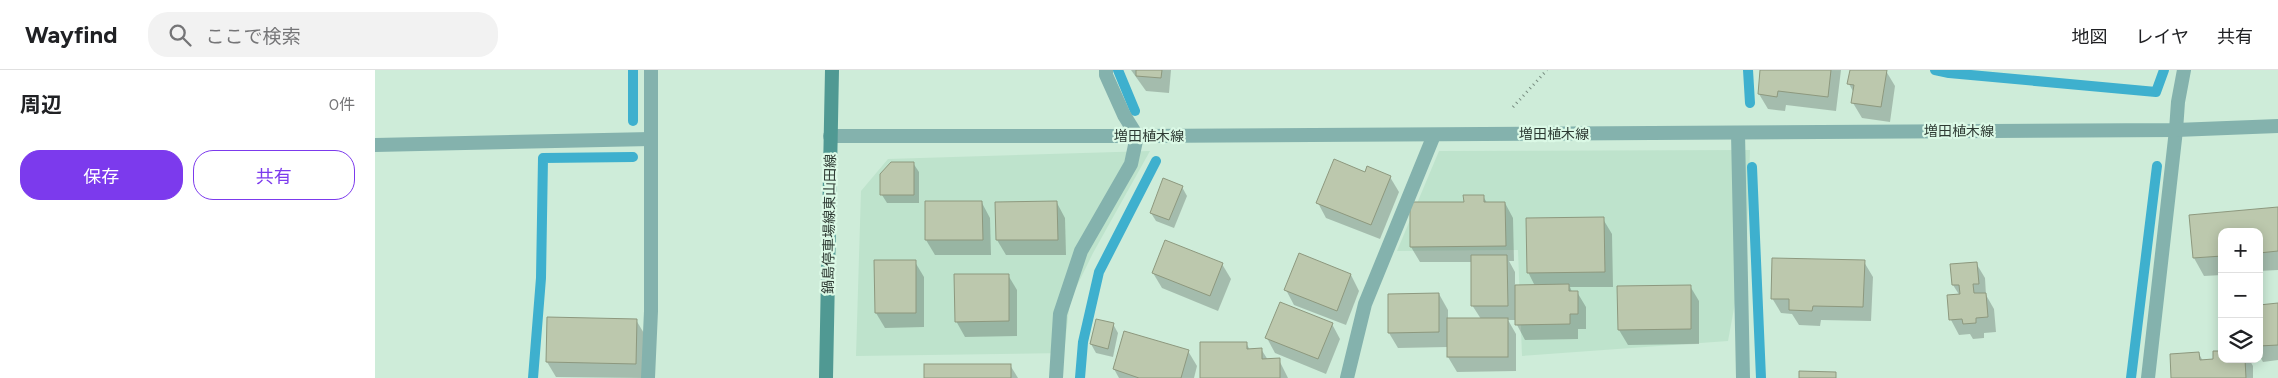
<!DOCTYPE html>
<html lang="ja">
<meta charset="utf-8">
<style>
:root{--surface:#fff;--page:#f2f2f2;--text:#202124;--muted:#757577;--line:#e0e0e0;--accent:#7c3aed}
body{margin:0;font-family:Figtree,"Noto Sans JP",sans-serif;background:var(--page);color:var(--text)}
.controls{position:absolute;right:15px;bottom:15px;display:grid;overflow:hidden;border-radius:10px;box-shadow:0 2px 12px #0003}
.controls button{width:45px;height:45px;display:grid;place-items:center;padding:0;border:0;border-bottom:1px solid var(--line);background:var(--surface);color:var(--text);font:25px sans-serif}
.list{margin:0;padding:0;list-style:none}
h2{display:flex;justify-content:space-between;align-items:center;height:65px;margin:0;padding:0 20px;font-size:21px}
h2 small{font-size:16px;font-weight:400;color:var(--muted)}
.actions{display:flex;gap:10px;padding:15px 20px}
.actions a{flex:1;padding:11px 0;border:1px solid var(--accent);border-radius:20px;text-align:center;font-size:18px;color:var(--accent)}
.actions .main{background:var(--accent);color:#fff}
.icon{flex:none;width:28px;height:28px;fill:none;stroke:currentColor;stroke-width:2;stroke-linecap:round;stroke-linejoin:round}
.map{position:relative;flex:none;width:1903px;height:308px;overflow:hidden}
header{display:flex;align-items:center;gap:30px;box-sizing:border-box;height:70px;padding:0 25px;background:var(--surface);border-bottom:1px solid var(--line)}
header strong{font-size:24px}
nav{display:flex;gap:28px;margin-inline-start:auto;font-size:18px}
.search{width:350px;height:45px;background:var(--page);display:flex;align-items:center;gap:12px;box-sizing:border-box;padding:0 18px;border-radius:20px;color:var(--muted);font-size:19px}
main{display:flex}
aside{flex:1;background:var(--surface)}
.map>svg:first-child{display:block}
</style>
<header>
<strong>Wayfind</strong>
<div class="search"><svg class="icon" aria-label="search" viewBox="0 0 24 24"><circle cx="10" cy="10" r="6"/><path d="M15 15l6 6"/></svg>ここで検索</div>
<nav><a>地図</a><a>レイヤ</a><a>共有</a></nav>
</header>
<main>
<aside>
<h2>周辺<small>0件</small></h2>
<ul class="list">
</ul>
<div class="actions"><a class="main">保存</a><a>共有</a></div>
</aside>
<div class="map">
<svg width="1903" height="308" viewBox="0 0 1903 308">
<rect width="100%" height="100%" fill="#ceecd9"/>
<g fill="#bee3cc">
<polygon points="1375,80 1372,168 1353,271 1147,286 1143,180 1022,181 1064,81"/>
<polygon points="775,81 718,183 695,230 689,283 481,286 486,121 513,89"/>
</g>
<g fill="#0003">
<polygon points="756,0 796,0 794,23 771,21"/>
<polygon points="1387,0 1466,0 1461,41 1411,35 1410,41 1393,39 1384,24"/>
<polygon points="1476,0 1511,1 1520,16 1515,52 1487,48 1478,33 1479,23 1474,14"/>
<polygon points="538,93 544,102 544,133 512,133 507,125"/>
<polygon points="990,103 1015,107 1024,122 1005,169 951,148 943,133"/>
<polygon points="807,117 812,126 799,158 781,151 776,143"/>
<polygon points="1108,126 1112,133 1130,133 1138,148 1139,191 1134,191 1140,202 1140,216 1160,216 1153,202 1228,149 1237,164 1238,217 1195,217 1197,222 1202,222 1211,237 1211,259 1203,259 1203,269 1150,270 1142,255 1141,250 1133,250 1141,264 1141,301 1082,302 1073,287 1073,277 1023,278 1014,263 1064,224 1073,240 1073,250 1106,249 1097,235 1097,192 1045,192 1036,177 1090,133"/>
<polygon points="607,133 615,148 616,185 560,185 551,170"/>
<polygon points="682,133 690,148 691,185 631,185 622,170"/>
<polygon points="1903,139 1903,200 1884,201 1884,162 1847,162 1847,205 1829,206 1819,188 1815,146"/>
<polygon points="924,185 976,205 984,221 971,255 919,235 911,220"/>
<polygon points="540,192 549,207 549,257 510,258 501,243"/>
<polygon points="1489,192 1498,207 1496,251 1446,250 1445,256 1424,255 1417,244 1406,243 1397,228"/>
<polygon points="1601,193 1610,208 1611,225 1619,239 1621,262 1609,263 1609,268 1598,269 1595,264 1584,265 1576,250 1585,226 1578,215"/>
<polygon points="847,194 856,209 843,241 787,218 778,203"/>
<polygon points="633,205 642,220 642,266 590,267 581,251"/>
<polygon points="1315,216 1324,231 1324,274 1253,275 1244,260"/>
<polygon points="1903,235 1903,290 1888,292 1884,285 1884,236"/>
<polygon points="261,250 270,265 269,308 181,307 172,292"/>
<polygon points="738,254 743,263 738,287 721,283 716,274"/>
<polygon points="957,254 965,269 951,304 900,283 892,268"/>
<polygon points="871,273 875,280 886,279 893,290 904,290 913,308 826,308"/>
<polygon points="813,281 822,296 819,308 744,308 739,299"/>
<polygon points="1824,284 1828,291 1874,289 1878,296 1878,308 1797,308"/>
<polygon points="635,295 643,308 550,308"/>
</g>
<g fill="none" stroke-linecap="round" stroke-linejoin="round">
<g stroke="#3eb0ce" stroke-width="10">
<polyline points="258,0 258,51"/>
<polyline points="743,0 760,41"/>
<polyline points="1373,0 1375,33"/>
<polyline points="1560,0 1574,3 1781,22 1789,0"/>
<polyline points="1377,97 1386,308"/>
<polyline points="158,308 166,208 168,88 258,87"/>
<polyline points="705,308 708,272 724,202 781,91"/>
<polyline points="1756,308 1782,96"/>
</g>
</g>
<g fill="#bcc8ad" stroke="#8d987e">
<polygon points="761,0 787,0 786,8 761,6"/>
<polygon points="1385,0 1456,0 1453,27 1403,21 1402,27 1383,24"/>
<polygon points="1475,0 1512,0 1506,37 1476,33 1479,15 1472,14"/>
<polygon points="959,89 990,102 992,96 1016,106 996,155 941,133"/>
<polygon points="516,92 539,92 539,125 505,125 505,104"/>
<polygon points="788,108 808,116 794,150 775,143"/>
<polygon points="1088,125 1109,125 1109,132 1130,132 1131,176 1035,177 1035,132 1089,132"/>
<polygon points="550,131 607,131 608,170 550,170"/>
<polygon points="682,131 683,170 621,170 620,132"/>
<polygon points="1903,137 1903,181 1884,183 1884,162 1847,162 1847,186 1818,188 1814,145"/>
<polygon points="1229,147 1230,202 1152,203 1151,148"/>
<polygon points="790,170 848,193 835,226 777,203"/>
<polygon points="924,183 976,204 962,241 909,220"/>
<polygon points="1096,185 1132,185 1133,236 1096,236"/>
<polygon points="1397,188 1490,190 1488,237 1438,236 1437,241 1414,240 1414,229 1396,229"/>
<polygon points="499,190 541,190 541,243 500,243"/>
<polygon points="1602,192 1604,214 1598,214 1599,223 1611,223 1613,247 1601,248 1601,253 1588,254 1587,249 1574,250 1572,225 1585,224 1584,215 1577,215 1575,194"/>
<polygon points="579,204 634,204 634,251 580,252"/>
<polygon points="1194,214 1194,221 1203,221 1203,244 1195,244 1195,254 1140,255 1140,215"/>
<polygon points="1316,215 1316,259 1243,260 1242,216"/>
<polygon points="1064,223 1064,262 1013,263 1013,224"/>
<polygon points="905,232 958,253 943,289 890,268"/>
<polygon points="1903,233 1903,275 1884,276 1884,235"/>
<polygon points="172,247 262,249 261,294 171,292"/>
<rect x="1072" y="248" width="61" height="39"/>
<polygon points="721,249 739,253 733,279 715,274"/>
<polygon points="749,261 814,280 806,308 764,308 738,299"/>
<polygon points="825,272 872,272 872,279 887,278 887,289 905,288 905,308 825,308"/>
<polygon points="1838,281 1847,281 1847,289 1870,289 1871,308 1796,308 1795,284 1824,282 1825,290 1838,289"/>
<rect x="549" y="294" width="87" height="14"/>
<polygon points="1424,301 1461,302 1461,308 1424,308"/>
</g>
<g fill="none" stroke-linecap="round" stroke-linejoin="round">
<polyline stroke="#788c80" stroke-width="3" stroke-dasharray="1 4" stroke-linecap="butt" points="1138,37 1172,0"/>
<g stroke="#84b2ad" stroke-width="14">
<polyline points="1363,63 1368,308"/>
<polyline points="0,75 276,69"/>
<polyline points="273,308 276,241 276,0"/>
<polyline points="681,308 685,244 706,181 756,94 762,66 749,45 731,5 731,0"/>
<polyline points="972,308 990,234 1059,65"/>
<polyline points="1773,308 1801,60 1803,32 1809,0"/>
</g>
<polyline stroke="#84b2ad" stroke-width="14" points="455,66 762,66 1801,60 1903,56"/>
<polyline stroke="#509993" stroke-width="14" points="451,308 457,0"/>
</g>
<g text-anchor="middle" stroke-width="4.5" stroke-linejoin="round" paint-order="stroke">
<g font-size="14" fill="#2e3a33" stroke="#dbf9e6">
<text x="1584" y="66">増田植木線</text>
<text x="1179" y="69">増田植木線</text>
<text x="774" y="71">増田植木線</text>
<text transform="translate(454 154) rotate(-89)" y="5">鍋島停車場線東山田線</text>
</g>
</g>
</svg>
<div class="controls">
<button>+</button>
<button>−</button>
<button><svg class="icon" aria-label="layers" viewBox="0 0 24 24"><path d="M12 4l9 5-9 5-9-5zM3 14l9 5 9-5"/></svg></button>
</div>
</div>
</main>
